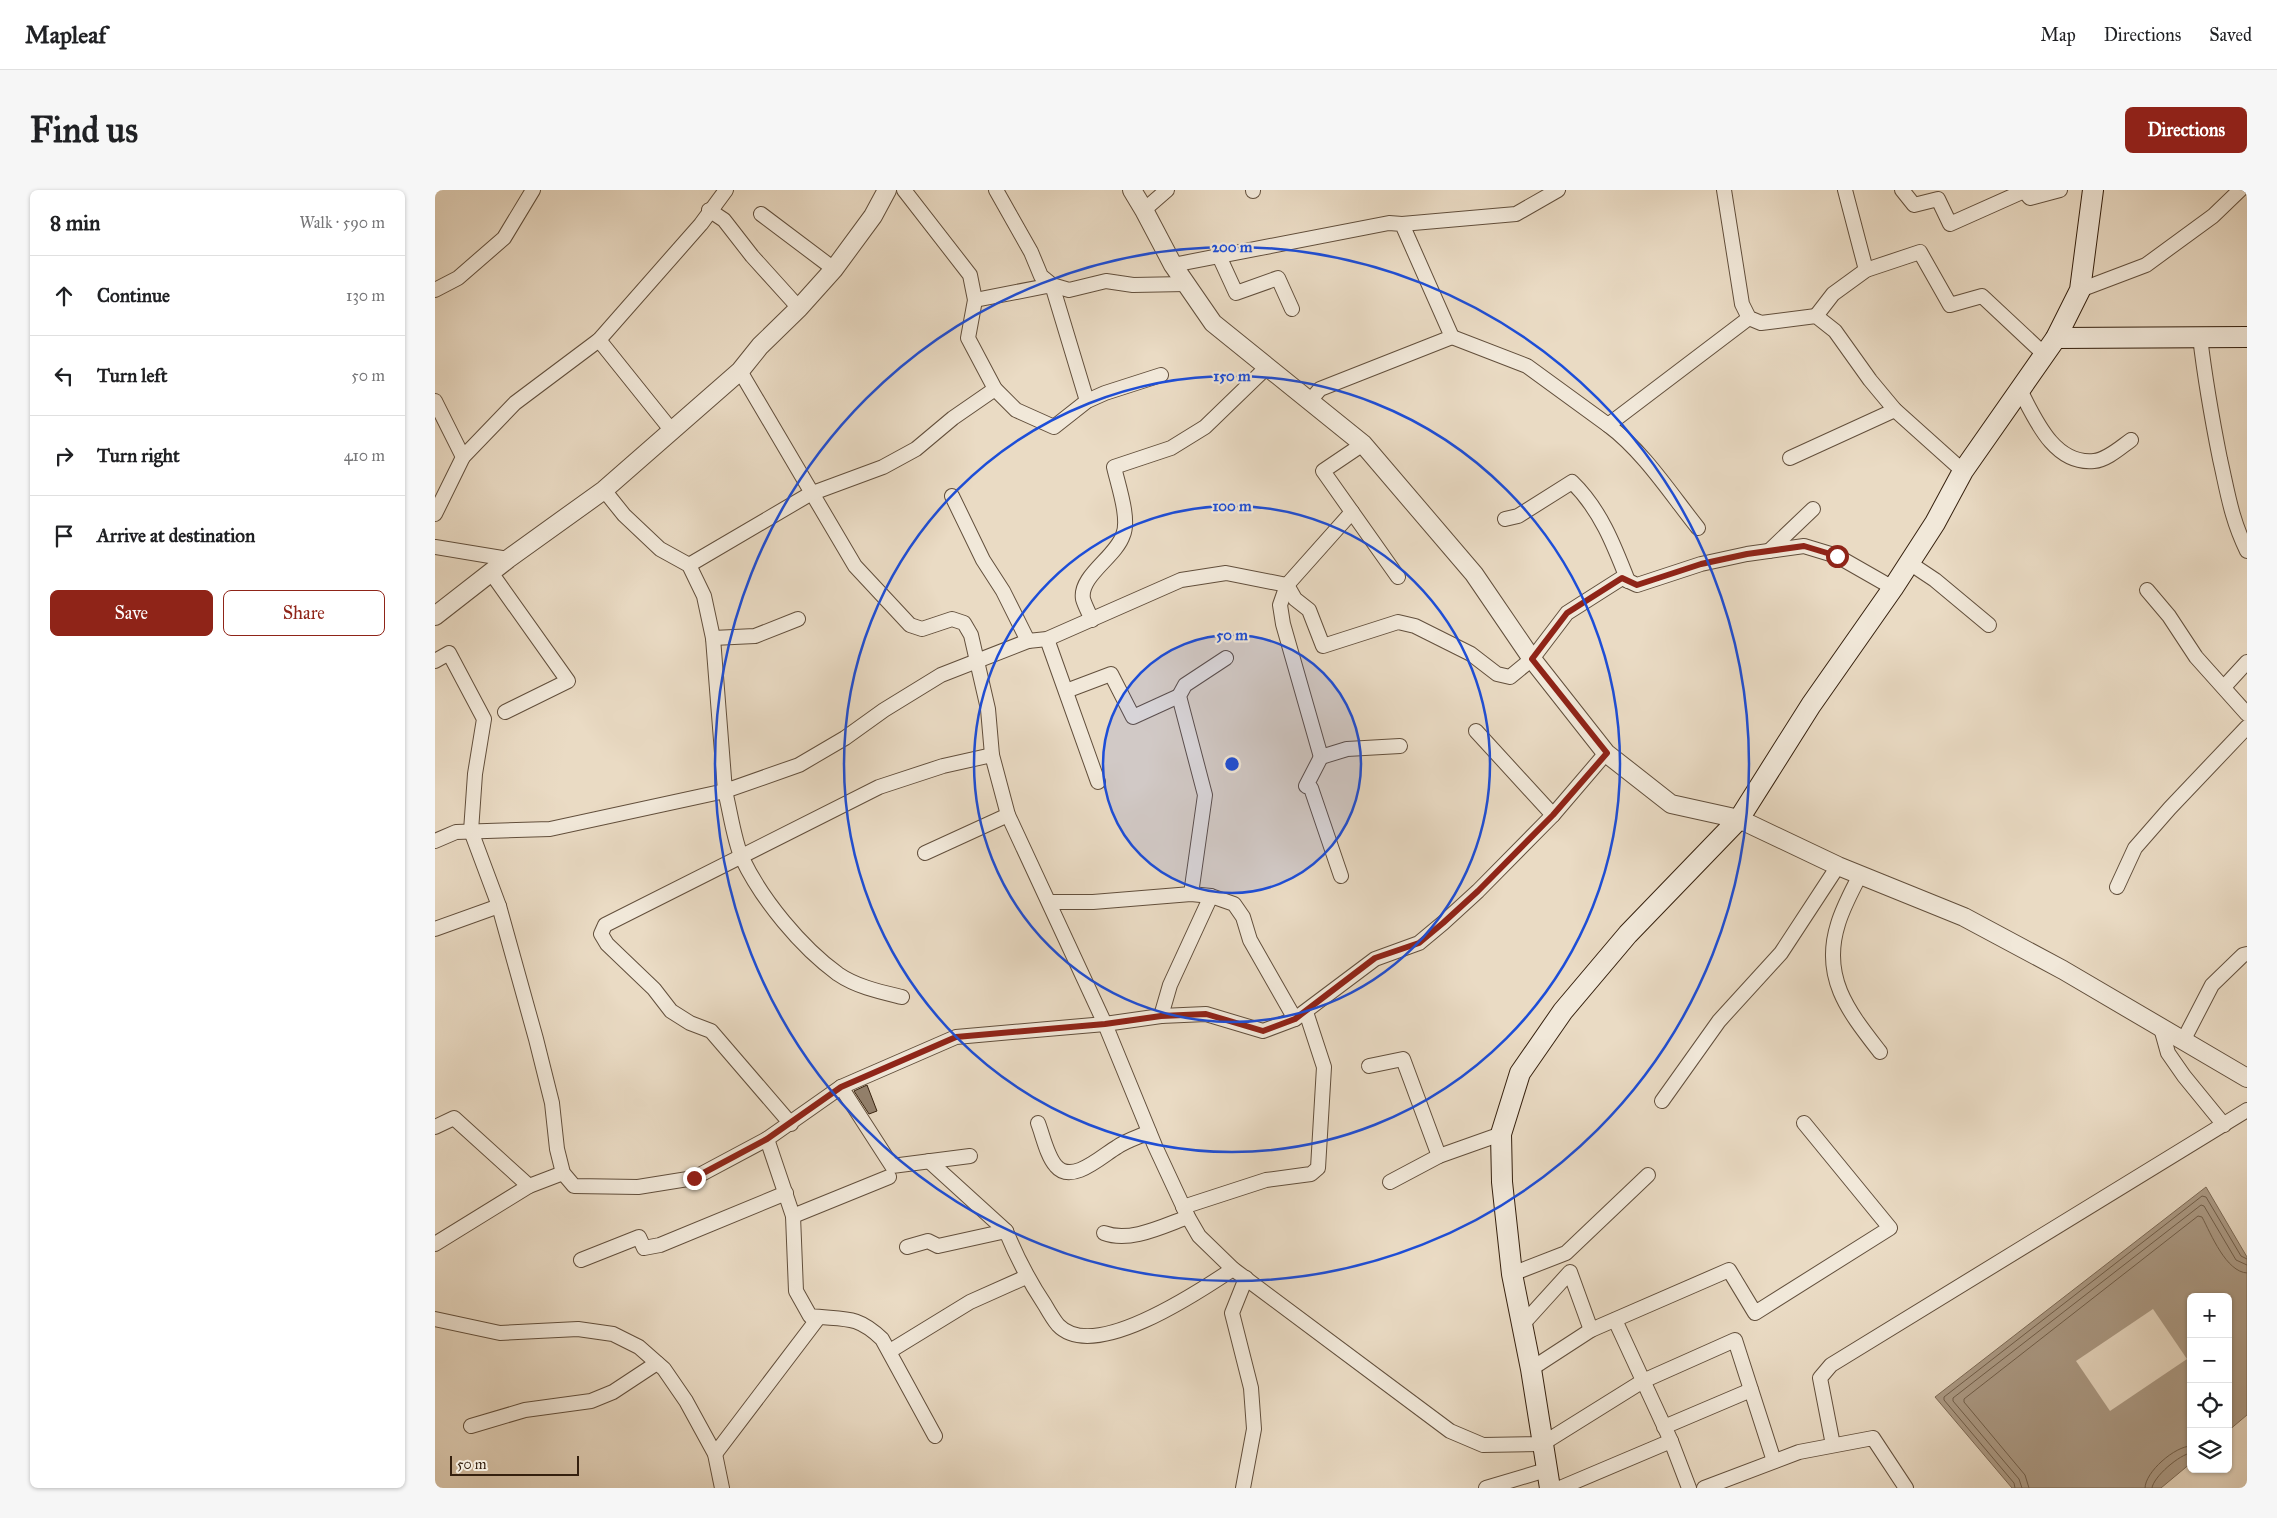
<!DOCTYPE html>
<meta charset="utf-8">
<style>
:root{--surface:#fff;--page:#f6f6f6;--text:#202124;--muted:#757577;--line:#e0e0e0;--accent:#8f2418}
body{margin:0;font-family:"IM FELL Great Primer",serif;background:var(--page);color:var(--text)}
.controls{position:absolute;right:15px;bottom:15px;display:grid;overflow:hidden;border-radius:8px;box-shadow:0 1px 4px #0004}
.controls button{width:45px;height:45px;display:grid;place-items:center;padding:0;border:0;border-bottom:1px solid var(--line);background:var(--surface);color:var(--text);font:25px sans-serif}
.scale{position:absolute;left:15px;bottom:12px;width:129px;box-sizing:border-box;padding-left:5px;border:2px solid #35200e;border-top:0;font-size:14px;line-height:18px;white-space:nowrap;color:#35200e;-webkit-text-stroke:4px #f1e8d9;paint-order:stroke}
.stop{position:absolute;width:15px;height:15px;margin:-11px;border:4px solid #8f2418;border-radius:50%;background:#fff}
.stop.end{background:#8f2418;border-color:#fff;box-shadow:0 1px 5px #0008}
.list{margin:0;padding:0;list-style:none}
h2{display:flex;justify-content:space-between;align-items:center;height:65px;margin:0;padding:0 20px;font-size:21px}
h2 small{font-size:16px;font-weight:400;color:var(--muted)}
.list li{display:grid;grid-template-columns:32px 1fr auto;gap:15px;align-items:center;box-sizing:border-box;height:80px;padding:0 20px;border-top:1px solid var(--line)}
.list b{display:block;font-size:19px;white-space:nowrap}
.list em{font-size:16px;font-style:normal;color:var(--muted)}
.actions{display:flex;gap:10px;padding:15px 20px}
.actions a{flex:1;padding:11px 0;border:1px solid var(--accent);border-radius:8px;text-align:center;font-size:18px;color:var(--accent)}
.actions .main{background:var(--accent);color:#fff}
.icon{flex:none;width:28px;height:28px;fill:none;stroke:currentColor;stroke-width:2;stroke-linecap:round;stroke-linejoin:round}
.map{position:relative;flex:none;width:1812px;height:1298px;overflow:hidden;border-radius:8px}
header{display:flex;align-items:center;gap:30px;box-sizing:border-box;height:70px;padding:0 25px;background:var(--surface);border-bottom:1px solid var(--line)}
header strong{font-size:24px}
nav{display:flex;gap:28px;margin-inline-start:auto;font-size:18px}
.intro{display:flex;align-items:center;justify-content:space-between;box-sizing:border-box;height:120px;padding:0 30px}
h1{margin:0;font-size:35px}
.button{padding:12px 22px;border-radius:8px;background:var(--accent);color:#fff;font-size:18px;font-weight:700}
main{display:flex;gap:30px;padding:0 30px}
aside{flex:1;background:var(--surface);border-radius:8px;box-shadow:0 1px 4px #0004}
.map>svg:first-child{display:block}
</style>
<header>
<strong>Mapleaf</strong>
<nav><a>Map</a><a>Directions</a><a>Saved</a></nav>
</header>
<div class="intro"><h1>Find us</h1><a class="button">Directions</a></div>
<main>
<aside>
<h2>8 min<small>Walk · 590 m</small></h2>
<ul class="list">
<li><svg class="icon" aria-label="ahead" viewBox="0 0 24 24"><path d="M12 20V5M6 11l6-6 6 6"/></svg><div><b>Continue</b></div><em>130 m</em></li>
<li><svg class="icon" aria-label="left" viewBox="0 0 24 24"><path d="M17 20v-9H6M10 6l-5 5 5 5"/></svg><div><b>Turn left</b></div><em>50 m</em></li>
<li><svg class="icon" aria-label="right" viewBox="0 0 24 24"><path d="M7 20v-9h11M14 6l5 5-5 5"/></svg><div><b>Turn right</b></div><em>410 m</em></li>
<li><svg class="icon" aria-label="arrive" viewBox="0 0 24 24"><path d="M6 21V4h12l-3 4 3 4H6"/></svg><div><b>Arrive at destination</b></div></li>
</ul>
<div class="actions"><a class="main">Save</a><a>Share</a></div>
</aside>
<div class="map">
<svg width="1812" height="1298" viewBox="0 0 1812 1298">
<rect width="100%" height="100%" fill="#eadbc4"/>
<filter id="stains"><feTurbulence type="fractalNoise" baseFrequency=".004" numOctaves="4"/><feColorMatrix values="0 0 0 0 .2 0 0 0 0 .09 0 0 0 0 .02 0 0 0 .5 -.17"/></filter>
<radialGradient id="worn" r=".72"><stop offset=".6" stop-color="#630" stop-opacity="0"/><stop offset="1" stop-color="#630" stop-opacity=".3"/></radialGradient>
<polygon fill="#ac9b86" stroke="#7c6a56" points="1771,997 1812,1067 1812,1225 1793,1241 1793,1107 1756,1107 1756,1273 1726,1298 1577,1298 1500,1207"/>
<polygon fill="#eadbc4" points="1718,1119 1752,1169 1675,1221 1641,1171"/>
<g fill="none" stroke-linecap="round" stroke-linejoin="round">
<g stroke="#705e4a" stroke-width="1">
<polyline points="1580,1298 1579,1293 1509,1210 1509,1207 1767,1006 1771,1007 1806,1066 1812,1069"/>
<polyline points="1587,1298 1584,1289 1518,1211 1518,1208 1766,1015 1769,1016 1801,1070 1812,1075"/>
<path d="M 1594,1298 L 1590,1285 L 1529,1212 L 1529,1209 L 1763,1026 L 1767,1027 C 1776,1044 1791,1082 1812,1083"/>
<path d="M 1710,1298 C 1710,1282 1740,1256 1756,1256"/>
<path d="M 1717,1298 C 1718,1287 1745,1264 1756,1263"/>
</g>
</g>
<polygon fill="#93816d" stroke="#35200e" points="432,895 442,921 434,924 419,901"/>
<g fill="none" stroke-linecap="round" stroke-linejoin="round">
<defs>
<g id="minor">
<polyline points="469,0 535,85 540,110 533,148 560,199 581,220 619,237 652,211 670,203 726,185"/>
<polyline points="561,0 596,62 606,86 617,95 634,100 671,91 698,95 750,94"/>
<polyline points="818,0 818,1"/>
<polyline points="1289,0 1307,114 1314,128 1326,133 1381,126 1400,141 1435,190 1460,220 1528,281"/>
<polyline points="1410,0 1431,80"/>
<polyline points="1467,0 1479,15 1503,9 1515,34 1589,1 1595,8 1625,0"/>
<polyline points="274,20 289,30 317,66 364,118"/>
<polyline points="709,20 732,0"/>
<polyline points="326,24 399,79"/>
<polyline points="967,34 1081,24 1123,0"/>
<polyline points="784,66 801,103 843,88 857,119"/>
<polyline points="738,75 954,33 967,34 1017,147 885,199 874,212"/>
<polyline points="0,100 23,88 69,48 98,0"/>
<polyline points="1645,100 1711,75 1778,26 1805,0"/>
<polyline points="540,110 617,95 652,211"/>
<polyline points="1381,126 1398,104 1431,80 1485,62 1515,115 1547,106 1610,165"/>
<polyline points="1017,147 1092,176 1173,235 1314,128"/>
<path d="M 1765,147 C 1770,189 1777,229 1785,269 C 1793,304 1796,328 1812,361"/>
<polyline points="164,150 237,241"/>
<polyline points="305,181 420,376 475,435 487,439 517,429 529,433 536,445 553,519 557,565 573,625 670,834 720,956 753,1027 764,1046 798,1079 1015,1241 1048,1255 1107,1254 1208,1191 1300,1150 1339,1271"/>
<path d="M 1585,200 C 1600,229 1619,275 1659,271 C 1672,270 1686,257 1696,250"/>
<polyline points="0,211 28,267"/>
<path d="M 1173,235 C 1209,262 1235,303 1263,338"/>
<polyline points="928,254 888,281 963,387"/>
<polyline points="1355,268 1460,220"/>
<polyline points="169,300 189,325 225,359 254,375 269,406 278,448 290,601 364,575 410,548 449,520 506,485 593,451 612,449 746,390 791,383 852,395 860,409 874,420 888,456 963,432 980,436 1036,464 1062,484 1075,487 1097,469 1132,423 1187,388 1202,395 1266,374 1312,364 1369,356 1402,366 1458,398"/>
<polyline points="517,306 548,370 568,401 593,451"/>
<polyline points="917,322 852,395 845,415 848,434 886,567 912,559 965,556"/>
<polyline points="0,324 28,267 80,213 164,150 266,34 291,0"/>
<path d="M 1070,329 L 1083,326 L 1137,292 C 1165,319 1179,355 1193,391"/>
<polyline points="0,357 73,369"/>
<polyline points="1334,361 1378,319"/>
<polyline points="1473,372 1500,390 1554,435"/>
<polyline points="254,375 375,304 448,277 481,259 518,228 560,199"/>
<polyline points="57,384 133,491 70,522"/>
<polyline points="1712,400 1734,426 1761,467 1812,524"/>
<path d="M 657,430 C 654,423 650,416 648,409 C 644,386 681,367 688,345 C 695,329 683,295 679,277 L 736,258 L 770,237 L 831,178"/>
<polyline points="278,448 320,446 363,429"/>
<polyline points="612,449 663,592"/>
<polyline points="0,471 14,463 49,529 40,584 36,641 64,716 101,849 117,913 122,959 128,983 139,996 203,997 259,988 332,949 406,897 521,847 670,834 726,826 771,824 828,841 860,829 940,769 984,753 1008,733 1043,701 1118,625 1171,563"/>
<polyline points="1789,497 1812,472"/>
<polyline points="631,501 676,484 698,527 744,506"/>
<polyline points="1041,541 1118,625"/>
<polyline points="886,567 871,596 876,598 906,686"/>
<path d="M 0,651 L 21,642 L 115,639 L 290,601 C 295,620 299,651 307,668 C 327,710 366,757 403,784 C 422,797 446,802 467,807"/>
<polyline points="490,663 573,625"/>
<path d="M 1425,685 C 1417,701 1408,717 1403,734 C 1386,788 1414,822 1445,862"/>
<polyline points="1682,697 1700,658 1735,618 1812,537"/>
<polyline points="756,704 770,605 744,506 750,495 791,468"/>
<polyline points="615,712 658,712 756,704 776,706 799,714 808,727 815,750 860,829"/>
<polyline points="0,739 64,716"/>
<polyline points="726,826 735,795 776,706"/>
<polyline points="1726,838 1733,863 1749,886 1789,935"/>
<polyline points="1748,851 1777,795 1808,765 1812,764"/>
<polyline points="934,876 968,869 1004,966"/>
<polyline points="406,897 457,976 535,966"/>
<polyline points="1227,911 1284,831 1346,763 1403,676"/>
<path d="M 603,933 C 608,946 612,966 621,976 C 637,995 668,965 682,957 C 692,950 704,947 714,942"/>
<polyline points="356,934 276,841 255,833 236,821 219,799 172,754 166,744 170,735 444,597 508,576 557,565"/>
<polyline points="0,937 19,928 94,996"/>
<polyline points="332,949 358,1026 454,987"/>
<polyline points="494,971 571,1041"/>
<polyline points="955,992 1004,966 1066,944"/>
<polyline points="748,1017 831,990 876,984 883,978 889,877 871,822"/>
<path d="M 358,1026 L 361,1101 L 375,1126 C 409,1130 421,1124 447,1149 L 500,1246"/>
<path d="M 669,1043 C 695,1053 728,1036 753,1027"/>
<polyline points="0,1054 94,996 128,983"/>
<path d="M 472,1057 L 493,1051 L 503,1056 L 571,1041 C 582,1068 594,1091 610,1115 C 614,1122 618,1129 623,1135 C 659,1173 765,1101 798,1079"/>
<polyline points="146,1070 204,1047 209,1058 225,1055 351,1003"/>
<polyline points="1077,1084 1131,1063 1213,985"/>
<polyline points="0,1129 65,1143 143,1139 178,1144 204,1157 229,1179 251,1211 280,1264 287,1298"/>
<polyline points="1180,1130 1236,1251 1254,1298"/>
<polyline points="1087,1135 1135,1082 1156,1140"/>
<polyline points="455,1161 535,1112 591,1087"/>
<polyline points="1096,1179 1156,1140 1294,1080 1320,1123 1455,1038 1369,933"/>
<polyline points="36,1236 90,1220 156,1211 178,1202 222,1173"/>
<polyline points="1229,1237 1316,1200"/>
<polyline points="1398,1255 1385,1188 1396,1175 1812,920"/>
<polyline points="280,1264 384,1127"/>
<polyline points="808,1298 819,1239 816,1198 797,1123 811,1088"/>
<polyline points="1051,1298 1111,1280"/>
<polyline points="1125,1298 1236,1251"/>
<polyline points="1269,1298 1364,1262 1438,1248 1471,1298"/>
</g>
<g id="tertiary">
<polyline points="697,0 709,20 738,75 778,133 928,254 1039,384 1097,469 1171,563 1236,614 1304,629 1403,676 1529,727 1628,780 1812,888"/>
<polyline points="0,426 73,369 169,300 305,181 325,156 364,118 399,79 438,26 452,0"/>
</g>
<g id="secondary">
<polyline points="1621,148 1812,147"/>
<polyline points="1115,1298 1096,1179 1077,1084 1067,992 1066,944 1085,883 1128,821 1193,744 1304,629 1376,515 1458,398 1500,333 1528,281 1621,148 1645,100 1658,0"/>
</g>
</defs>
<use href="#minor" stroke="#624f3c" stroke-width="16"/>
<use href="#tertiary" stroke="#624f3c" stroke-width="20"/>
<use href="#secondary" stroke="#35200e" stroke-width="22"/>
<use href="#minor" stroke="#f1e8d9" stroke-width="14"/>
<use href="#tertiary" stroke="#f1e8d9" stroke-width="18"/>
<use href="#secondary" stroke="#f1e8d9" stroke-width="20"/>
</g>
<g fill="none" stroke-linecap="round" stroke-linejoin="round">
<polyline stroke="#8f2418" stroke-width="6" points="259,988 332,949 406,897 521,847 670,834 726,826 771,824 828,841 860,829 940,768 984,753 1008,733 1043,701 1118,625 1172,563 1097,469 1132,423 1187,388 1202,395 1266,374 1312,364 1369,356 1402,366"/>
</g>
<circle cx="797" cy="574" r="129" fill="#1d4ed8" fill-opacity=".12"/>
<g fill="none" stroke="#1d4ed8" stroke-width="2.5">
<circle cx="797" cy="574" r="129"/>
<circle cx="797" cy="574" r="258"/>
<circle cx="797" cy="574" r="388"/>
<circle cx="797" cy="574" r="517"/>
</g>
<circle cx="797" cy="574" r="8" fill="#1d4ed8" stroke="#f1e8d9" stroke-width="2.5"/>
<g font-size="15" text-anchor="middle" font-weight="bold" fill="#1d4ed8" stroke="#f1e8d9" stroke-width="4.5" stroke-linejoin="round" paint-order="stroke">
<text x="797" y="62">200 m</text>
<text x="797" y="191">150 m</text>
<text x="797" y="321">100 m</text>
<text x="797" y="450">50 m</text>
</g>
<rect width="100%" height="100%" filter="url(#stains)"/>
<rect width="100%" height="100%" fill="url(#worn)"/>
</svg>
<div class="controls">
<button>+</button>
<button>−</button>
<button><svg class="icon" aria-label="locate" viewBox="0 0 24 24"><circle cx="12" cy="12" r="6"/><path d="M12 2v4M12 18v4M2 12h4M18 12h4"/></svg></button>
<button><svg class="icon" aria-label="layers" viewBox="0 0 24 24"><path d="M12 4l9 5-9 5-9-5zM3 14l9 5 9-5"/></svg></button>
</div>
<div class="scale">50 m</div>
<div class="stop" style="left:1402px;top:366px"></div>
<div class="stop end" style="left:259px;top:988px"></div>
</div>
</main>
